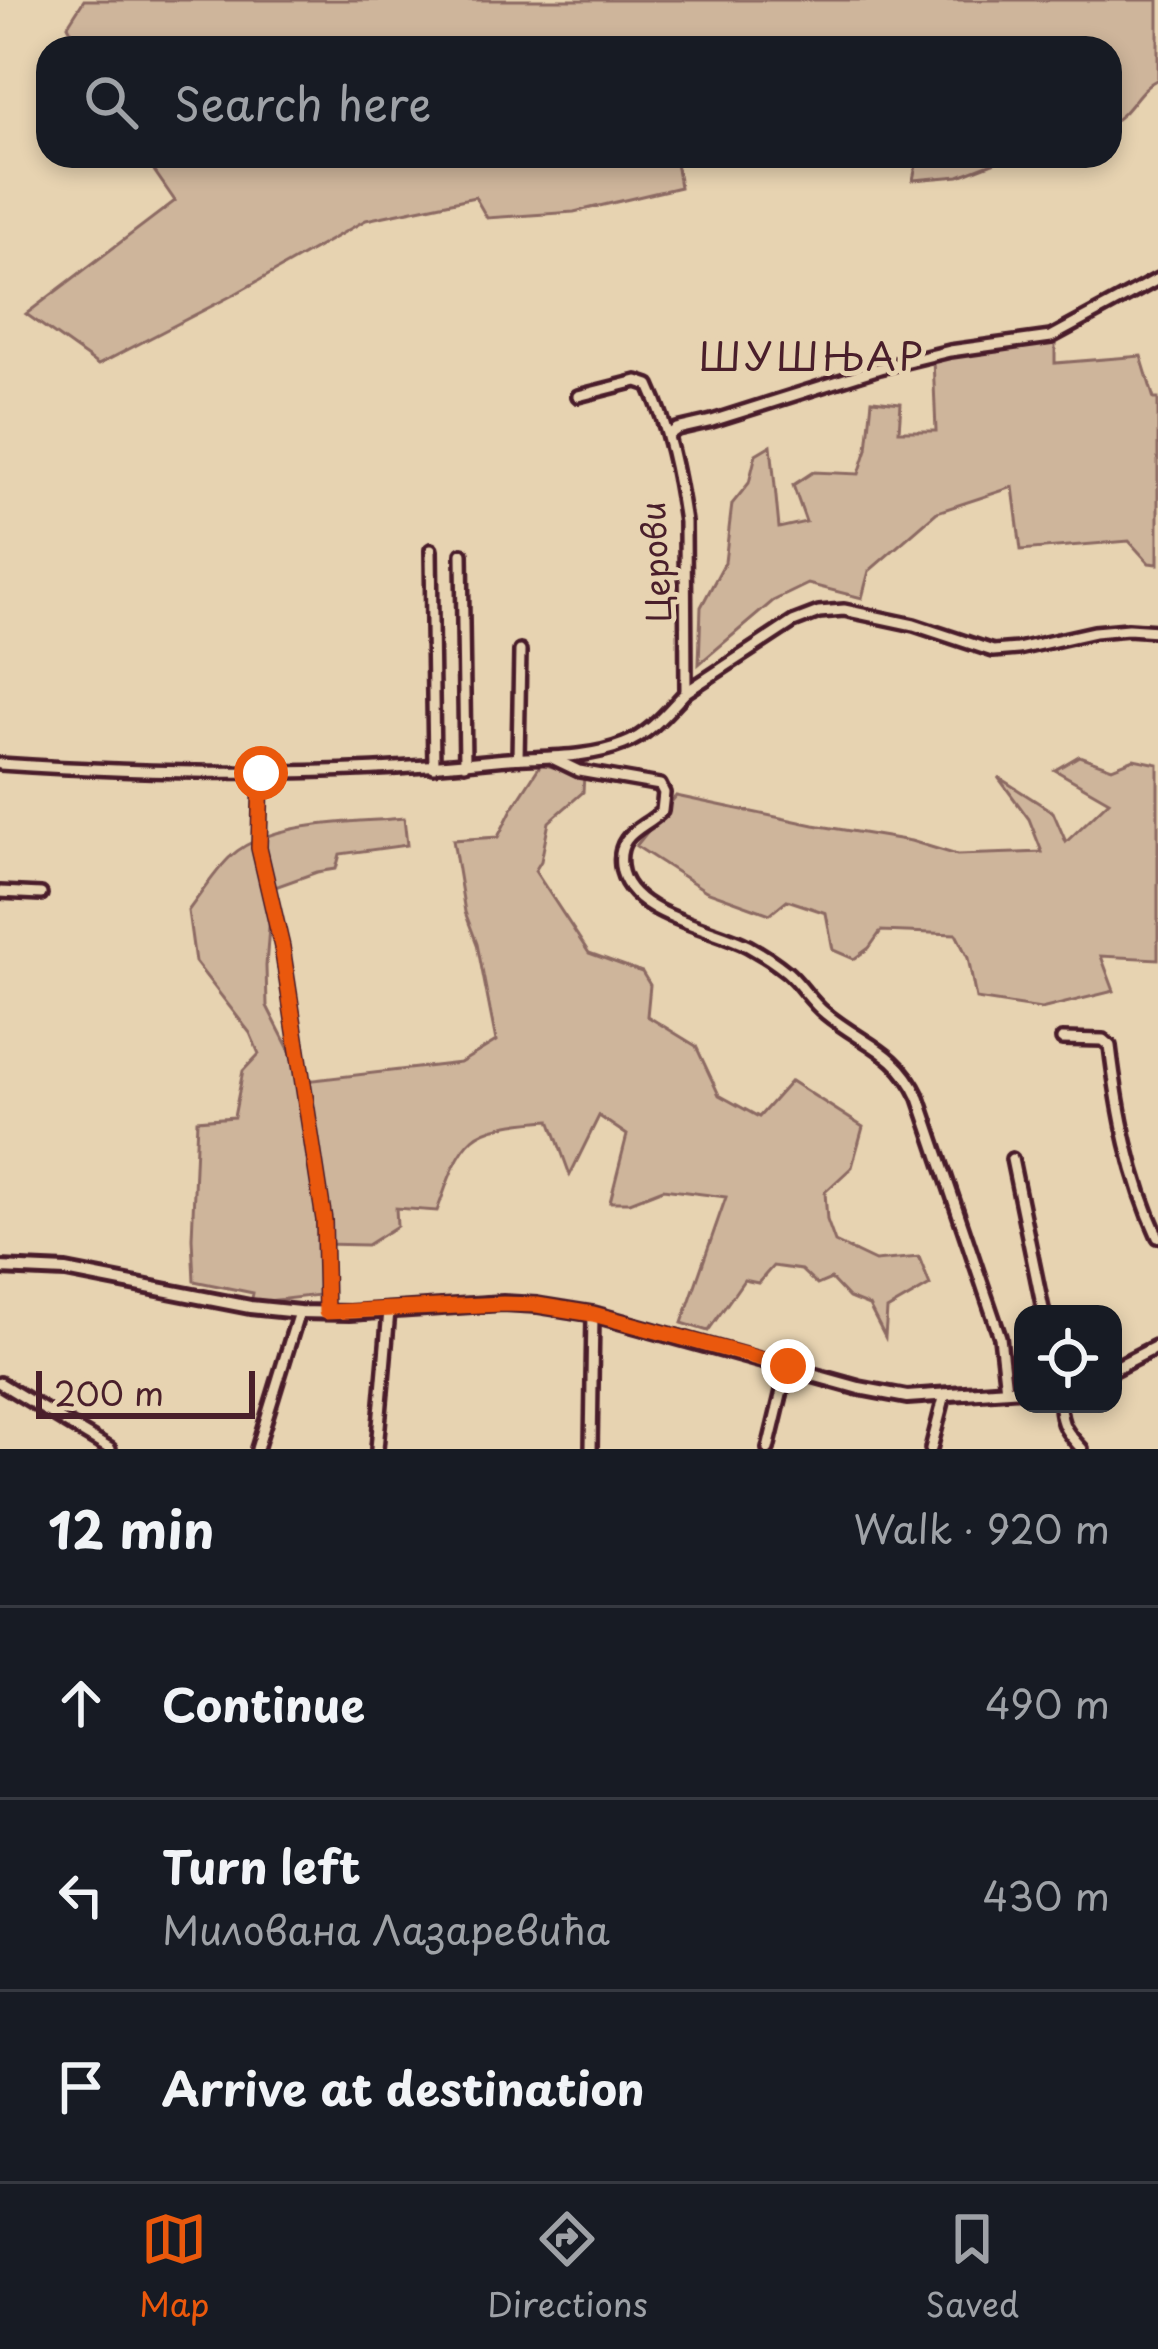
<!DOCTYPE html>
<meta charset="utf-8">
<style>
:root{--surface:#171b24;--page:#242831;--text:#f1f3f6;--muted:#9ea1a6;--line:#363941;--accent:#ea580c}
body{margin:0;font-family:"Playpen Sans",sans-serif;background:var(--page);color:var(--text)}
.controls{position:absolute;right:36px;bottom:36px;display:grid;overflow:hidden;border-radius:24px;box-shadow:0 6px 18px #0003}
.controls button{width:108px;height:108px;display:grid;place-items:center;padding:0;border:0;border-bottom:3px solid var(--line);background:var(--surface);color:var(--text);font:60px sans-serif}
.scale{position:absolute;left:36px;bottom:30px;width:219px;box-sizing:border-box;padding-left:12px;border:6px solid #4a1f2b;border-top:0;font-size:33px;line-height:42px;white-space:nowrap;color:#4a1f2b;-webkit-text-stroke:9px #e7d3b1;paint-order:stroke}
.stop{position:absolute;width:36px;height:36px;margin:-27px;border:9px solid #ea580c;border-radius:50%;background:#fff}
.stop.end{background:#ea580c;border-color:#fff;box-shadow:0 3px 12px #0008}
.list{margin:0;padding:0;list-style:none}
h2{display:flex;justify-content:space-between;align-items:center;height:156px;margin:0;padding:0 48px;font-size:51px}
h2 small{font-size:39px;font-weight:400;color:var(--muted)}
.list li{display:grid;grid-template-columns:78px 1fr auto;gap:36px;align-items:center;box-sizing:border-box;height:192px;padding:0 48px;border-top:3px solid var(--line)}
.list b{display:block;font-size:45px;white-space:nowrap}
.list p{margin:0;font-size:39px;white-space:nowrap;color:var(--muted)}
.list em{font-size:39px;font-style:normal;color:var(--muted)}
.icon{flex:none;width:66px;height:66px;fill:none;stroke:currentColor;stroke-width:2;stroke-linecap:round;stroke-linejoin:round}
.map{position:relative;flex:none;width:1158px;height:1449px;overflow:hidden}
.search{position:absolute;background:var(--surface);box-shadow:0 6px 18px #0003;left:36px;right:36px;top:36px;height:132px;display:flex;align-items:center;gap:30px;box-sizing:border-box;padding:0 42px;border-radius:36px;color:var(--muted);font-size:45px}
.sheet{height:732px;background:var(--surface)}
nav{display:flex;justify-content:space-around;align-items:center;box-sizing:border-box;height:168px;border-top:3px solid var(--line);background:var(--surface);font-size:33px;color:var(--muted)}
nav a{display:grid;justify-items:center;gap:6px}
nav .on{color:var(--accent)}
.map>svg:first-child{display:block}
</style>
<div class="map">
<svg width="1158" height="1449" viewBox="0 0 1158 1449">
<rect width="100%" height="100%" fill="#e7d3b1"/>
<filter id="ink" filterUnits="userSpaceOnUse"><feTurbulence type="fractalNoise" baseFrequency=".00833" numOctaves="2"/><feDisplacementMap in="SourceGraphic" scale="24" xChannelSelector="R" yChannelSelector="G"/><feConvolveMatrix kernelMatrix="1 2 1 2 8 2 1 2 1" color-interpolation-filters="sRGB"/></filter>
<g filter="url(#ink)">
<g fill="#ceb59b" stroke="#8c6a63" stroke-width="3">
<path d="M 84,0 L 1158,0 L 1158,79 C 1137,89 1130,114 1110,123 L 1110,48 L 80,48 L 68,25 Z"/>
<polygon points="144,156 675,156 680,187 574,212 487,218 475,197 366,220 235,294 98,365 26,314 175,201"/>
<polygon points="918,156 1011,156 959,176 913,180"/>
<polygon points="1055,340 1055,363 1141,356 1154,399 1158,399 1158,564 1149,563 1129,541 1021,550 1013,487 937,512 869,571 862,598 808,584 773,601 699,664 701,607 725,562 732,504 749,483 756,454 771,445 779,528 806,522 793,485 813,472 859,474 867,449 872,400 901,403 899,431 936,431 933,359"/>
<polygon points="1079,756 1112,768 1134,759 1158,764 1158,959 1101,956 1114,991 1041,1009 976,999 968,958 956,934 881,931 869,948 854,959 833,950 826,913 787,900 770,914 706,891 636,846 676,796 814,825 911,841 957,855 1042,852 1029,819 998,777 1053,812 1066,842 1109,801 1055,770"/>
<path d="M 541,764 L 584,775 L 583,792 L 549,822 L 541,861 L 535,871 L 589,953 L 642,972 L 650,985 L 647,1016 L 696,1046 L 719,1095 L 759,1117 L 791,1081 L 863,1127 L 852,1167 L 825,1192 L 827,1220 L 835,1242 L 875,1261 L 919,1257 L 930,1285 L 887,1310 L 885,1337 L 869,1306 L 849,1298 L 831,1279 L 817,1285 L 801,1270 L 773,1266 L 758,1283 L 744,1280 L 708,1331 L 682,1323 L 726,1197 L 663,1189 L 630,1202 L 610,1202 L 627,1135 L 599,1116 L 570,1175 L 550,1120 C 529,1122 489,1124 473,1139 C 454,1156 446,1188 437,1211 L 396,1208 L 397,1226 L 367,1245 L 322,1244 L 319,1295 L 251,1303 L 253,1293 L 194,1281 L 192,1238 L 197,1120 L 234,1117 L 243,1071 L 259,1054 L 250,1033 L 195,962 L 188,911 C 201,894 214,873 229,858 C 268,820 353,823 404,818 L 407,845 L 340,854 L 336,869 L 317,872 L 272,888 L 266,966 L 267,1006 L 305,1081 L 460,1063 L 496,1041 L 477,944 L 465,912 L 453,840 L 498,837 L 512,809 Z"/>
</g>
<g fill="none" stroke-linecap="round" stroke-linejoin="round">
<defs>
<g id="minor">
<polyline points="670,434 677,429 712,421 880,368 950,351 1051,337 1158,279"/>
<polyline points="431,550 434,767"/>
<polyline points="462,554 465,764"/>
<polyline points="686,692 793,622 819,612 844,610 914,625 993,651 1018,649 1094,632 1128,629 1158,631"/>
<polyline points="518,758 520,651"/>
<path d="M 554,759 L 579,771 L 660,785 L 664,793 L 662,811 C 643,830 617,832 621,866 C 627,915 712,927 748,946 C 761,953 776,963 787,972 C 801,984 810,1001 825,1013 C 862,1044 897,1050 919,1098 L 1000,1337 L 1006,1390"/>
<path d="M 0,764 C 165,775 331,777 496,760 C 538,756 584,760 624,744 C 650,734 667,712 686,692 L 685,522 C 678,474 669,428 649,385 L 637,381 L 578,396"/>
<polyline points="261,773 259,848 282,947 324,1220 326,1313"/>
<polyline points="0,892 41,894"/>
<path d="M 1062,1039 L 1103,1040 L 1110,1046 C 1118,1112 1130,1177 1158,1237"/>
<polyline points="1012,1159 1044,1314"/>
<polyline points="0,1383 110,1449"/>
<path d="M 1060,1404 C 1060,1425 1068,1434 1082,1449"/>
<polyline points="257,1449 299,1312"/>
<polyline points="377,1449 389,1311"/>
<polyline points="591,1449 593,1314"/>
<polyline points="768,1449 788,1366"/>
<polyline points="931,1449 945,1394"/>
</g>
<g id="tertiary">
<polyline points="0,1268 66,1271 250,1307 299,1312 349,1313 503,1303 537,1305 593,1314 859,1388 907,1397 1023,1389"/>
<polyline points="1113,1369 1158,1346"/>
</g>
</defs>
<use href="#minor" stroke="#4a1f2b" stroke-width="18"/>
<use href="#tertiary" stroke="#4a1f2b" stroke-width="20"/>
<use href="#minor" stroke="#e7d3b1" stroke-width="9"/>
<use href="#tertiary" stroke="#e7d3b1" stroke-width="10"/>
</g>
</g>
<g fill="none" stroke-linecap="round" stroke-linejoin="round" filter="url(#ink)">
<polyline stroke="#ea580c" stroke-width="15" points="261,773 259,848 282,947 324,1220 326,1312 503,1304 537,1305 593,1314 788,1366"/>
</g>
<g text-anchor="middle" stroke-width="10" stroke-linejoin="round" paint-order="stroke">
<g font-size="33" fill="#4a1f2b" stroke="#e7d3b1">
<text transform="translate(656 562) rotate(-93)" y="12">Церови</text>
</g>
<g font-size="39" letter-spacing="3" fill="#4a1f2b" stroke="#e7d3b1">
<text x="812" y="371">ШУШЊАР</text>
</g>
</g>
</svg>
<div class="controls">
<button><svg class="icon" aria-label="locate" viewBox="0 0 24 24"><circle cx="12" cy="12" r="6"/><path d="M12 2v4M12 18v4M2 12h4M18 12h4"/></svg></button>
</div>
<div class="scale">200 m</div>
<div class="stop" style="left:261px;top:773px"></div>
<div class="stop end" style="left:788px;top:1366px"></div>
<div class="search"><svg class="icon" aria-label="search" viewBox="0 0 24 24"><circle cx="10" cy="10" r="6"/><path d="M15 15l6 6"/></svg>Search here</div>
</div>
<section class="sheet">
<h2>12 min<small>Walk · 920 m</small></h2>
<ul class="list">
<li><svg class="icon" aria-label="ahead" viewBox="0 0 24 24"><path d="M12 20V5M6 11l6-6 6 6"/></svg><div><b>Continue</b></div><em>490 m</em></li>
<li><svg class="icon" aria-label="left" viewBox="0 0 24 24"><path d="M17 20v-9H6M10 6l-5 5 5 5"/></svg><div><b>Turn left</b><p>Милована Лазаревића</p></div><em>430 m</em></li>
<li><svg class="icon" aria-label="arrive" viewBox="0 0 24 24"><path d="M6 21V4h12l-3 4 3 4H6"/></svg><div><b>Arrive at destination</b></div></li>
</ul>
</section>
<nav>
<a class="on"><svg class="icon" aria-label="map" viewBox="0 0 24 24"><path d="M3 6l6-2 6 2 6-2v14l-6 2-6-2-6 2zM9 4v14M15 6v14"/></svg>Map</a>
<a><svg class="icon" aria-label="directions" viewBox="0 0 24 24"><path d="M12 3l9 9-9 9-9-9zM9 14v-3h6M13 9l2 2-2 2"/></svg>Directions</a>
<a><svg class="icon" aria-label="saved" viewBox="0 0 24 24"><path d="M7 4h10v16l-5-4-5 4z"/></svg>Saved</a>
</nav>
